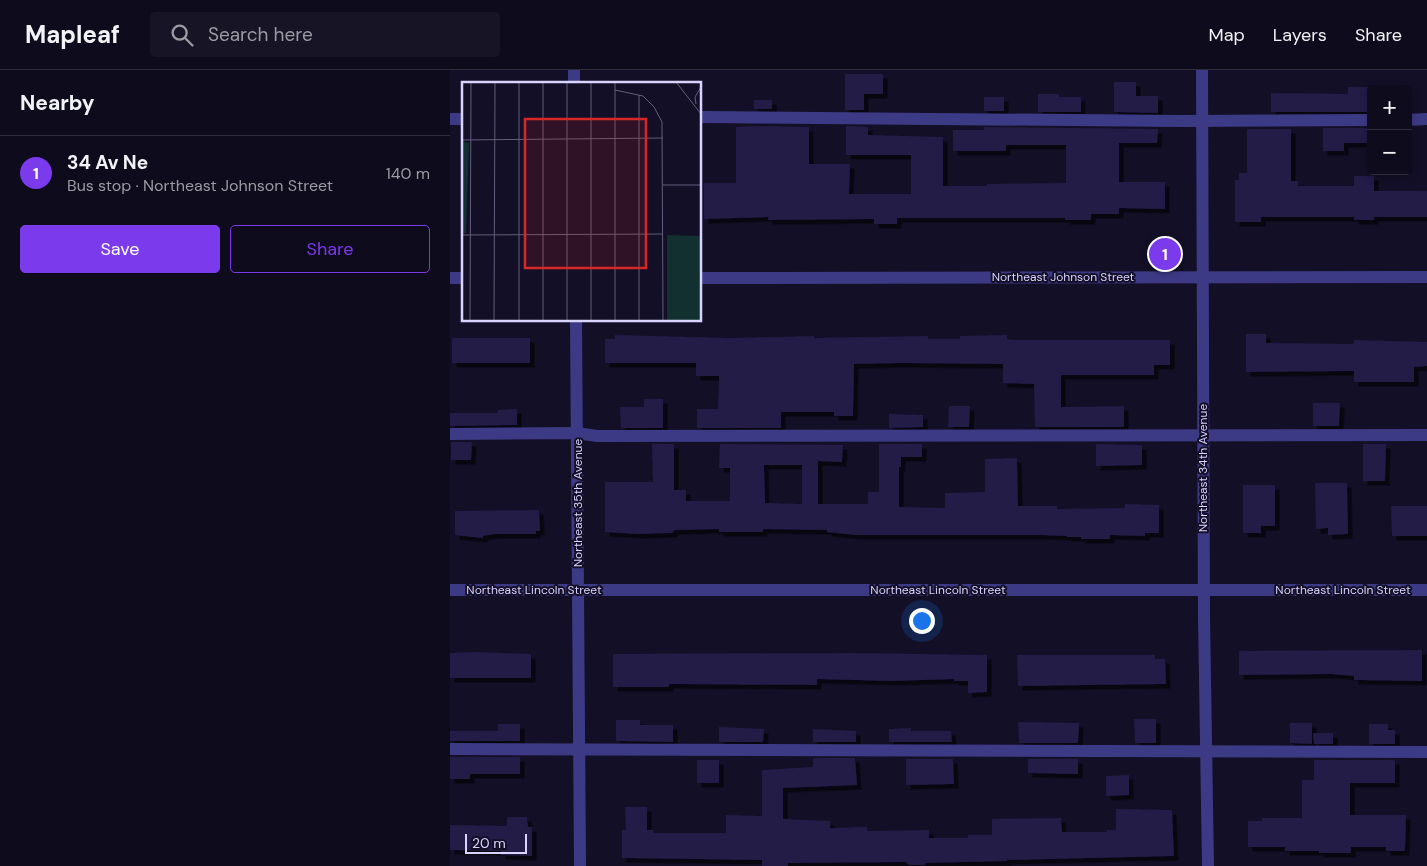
<!DOCTYPE html>
<meta charset="utf-8">
<style>
:root{--surface:#0e0b1c;--page:#171425;--text:#f1f3f6;--muted:#9b9ba3;--line:#2e2b3b;--accent:#7c3aed}
body{margin:0;font-family:"DM Sans",sans-serif;background:var(--page);color:var(--text)}
.controls{position:absolute;right:15px;top:15px;display:grid;overflow:hidden;border-radius:5px;box-shadow:0 2px 8px #0003}
.controls button{width:45px;height:45px;display:grid;place-items:center;padding:0;border:0;border-bottom:1px solid var(--line);background:var(--surface);color:var(--text);font:25px sans-serif}
.scale{position:absolute;left:15px;bottom:12px;width:62px;box-sizing:border-box;padding-left:5px;border:2px solid #d9d4ff;border-top:0;font-size:14px;line-height:18px;white-space:nowrap;color:#d9d4ff;-webkit-text-stroke:4px #130f26;paint-order:stroke}
.you{position:absolute;left:471px;top:550px;width:18px;height:18px;margin:-12px;border:4px solid #fff;border-radius:50%;background:#1a73e8;box-shadow:0 0 0 8px #1a73e833}
.badge{display:grid;place-items:center;width:32px;height:32px;border-radius:50%;background:var(--accent);color:#fff;font-size:16px;font-weight:700}
.pin{position:absolute;translate:-50% -50%;border:2px solid #fff;box-shadow:0 1px 5px #0006}
.list{margin:0;padding:0;list-style:none}
h2{display:flex;justify-content:space-between;align-items:center;height:65px;margin:0;padding:0 20px;font-size:21px}
h2 small{font-size:16px;font-weight:400;color:var(--muted)}
.list li{display:grid;grid-template-columns:32px 1fr auto;gap:15px;align-items:center;box-sizing:border-box;height:75px;padding:0 20px;border-top:1px solid var(--line)}
.list b{display:block;font-size:19px;white-space:nowrap}
.list p{margin:0;font-size:16px;white-space:nowrap;color:var(--muted)}
.list em{font-size:16px;font-style:normal;color:var(--muted)}
.actions{display:flex;gap:10px;padding:15px 20px}
.actions a{flex:1;padding:11px 0;border:1px solid var(--accent);border-radius:5px;text-align:center;font-size:18px;color:var(--accent)}
.actions .main{background:var(--accent);color:#fff}
.icon{flex:none;width:28px;height:28px;fill:none;stroke:currentColor;stroke-width:2;stroke-linecap:round;stroke-linejoin:round}
.map{position:relative;flex:none;width:977px;height:796px;overflow:hidden}
header{display:flex;align-items:center;gap:30px;box-sizing:border-box;height:70px;padding:0 25px;background:var(--surface);border-bottom:1px solid var(--line)}
header strong{font-size:24px}
nav{display:flex;gap:28px;margin-inline-start:auto;font-size:18px}
.search{width:350px;height:45px;background:var(--page);display:flex;align-items:center;gap:12px;box-sizing:border-box;padding:0 18px;border-radius:5px;color:var(--muted);font-size:19px}
main{display:flex}
aside{flex:1;background:var(--surface)}
.map>svg:first-child{display:block}
</style>
<header>
<strong>Mapleaf</strong>
<div class="search"><svg class="icon" aria-label="search" viewBox="0 0 24 24"><circle cx="10" cy="10" r="6"/><path d="M15 15l6 6"/></svg>Search here</div>
<nav><a>Map</a><a>Layers</a><a>Share</a></nav>
</header>
<main>
<aside>
<h2>Nearby<small></small></h2>
<ul class="list">
<li><span class="badge">1</span><div><b>34 Av Ne</b><p>Bus stop · Northeast Johnson Street</p></div><em>140 m</em></li>
</ul>
<div class="actions"><a class="main">Save</a><a>Share</a></div>
</aside>
<div class="map">
<svg width="977" height="796" viewBox="0 0 977 796">
<defs>
<filter id="shadow"><feDropShadow dx="4.5" dy="4.5" stdDeviation="0" flood-color="#0009"/></filter>
</defs>
<rect width="100%" height="100%" fill="#130f26"/>
<g fill="#241b47" fill-rule="evenodd" filter="url(#shadow)">
<polygon points="395,4 433,4 433,24 414,24 414,40 395,40"/>
<polygon points="664,12 686,12 686,26 708,26 708,43 664,42"/>
<polygon points="898,17 920,17 920,42 821,42 821,23 898,24"/>
<polygon points="588,24 609,24 609,27 631,27 631,42 588,42"/>
<rect x="534" y="27" width="20" height="14"/>
<rect x="304" y="30" width="18" height="9"/>
<polygon points="304,56 359,57 359,94 400,94 399,124 461,124 461,85 396,85 396,56 418,57 418,65 493,67 493,116 537,116 537,114 616,113 616,75 556,75 556,81 503,81 503,60 534,60 534,57 708,59 707,73 669,73 669,112 715,112 715,139 669,138 669,144 641,144 641,150 615,150 615,148 447,148 447,154 424,154 424,149 318,150 318,147 254,149 254,113 286,113 286,57"/>
<polygon points="873,58 919,58 919,73 894,73 894,81 873,81"/>
<polygon points="797,59 841,59 841,111 848,111 848,116 904,116 904,106 924,106 924,121 977,121 977,147 924,147 924,150 904,150 904,147 811,147 811,152 785,152 785,110 789,110 789,103 797,103"/>
<polygon points="796,264 816,264 816,273 904,274 904,270 977,272 977,296 964,297 964,312 904,312 904,301 796,302"/>
<polygon points="165,265 280,268 364,266 364,268 478,266 478,269 510,269 510,266 557,265 557,269 567,270 720,270 720,295 704,295 704,305 611,305 611,337 674,336 674,357 585,357 584,314 553,313 553,294 452,293 404,294 403,346 384,346 384,342 331,342 331,358 247,358 247,339 268,339 269,306 246,306 246,293 155,293 155,269 165,269"/>
<rect x="2" y="268" width="78" height="25"/>
<polygon points="194,329 213,329 213,358 171,358 170,337 194,337"/>
<polygon points="863,333 890,333 889,356 863,356"/>
<polygon points="499,336 520,336 519,357 498,357"/>
<polygon points="67,339 67,355 0,356 0,343 48,343 48,340"/>
<polygon points="439,344 473,345 473,357 439,358"/>
<polygon points="1,372 22,372 21,390 1,390"/>
<path d="M 202,374 L 224,374 L 224,420 L 236,420 L 236,431 L 280,431 L 280,398 L 269,398 L 270,374 L 393,375 L 392,392 L 368,391 L 368,434 L 418,434 L 418,422 L 429,422 L 429,374 L 472,374 L 472,387 L 451,387 L 451,397 L 449,397 L 449,437 L 495,438 L 495,423 L 535,422 L 535,389 L 567,388 L 568,436 L 607,436 L 607,439 L 675,438 L 675,434 L 709,435 L 709,463 L 695,463 L 695,466 L 660,465 L 660,469 L 631,469 L 631,467 L 617,467 L 617,466 L 593,465 L 406,465 L 377,462 L 377,460 L 313,459 L 313,462 L 269,462 L 269,459 L 225,460 L 222,463 L 187,464 L 155,462 L 155,412 L 203,412 ZM 314,395 L 352,395 L 352,434 L 315,433 Z"/>
<polygon points="646,374 692,375 692,395 646,396"/>
<polygon points="913,374 936,374 935,411 913,411"/>
<polygon points="865,413 897,413 898,464 878,465 878,458 866,459"/>
<polygon points="793,415 825,415 825,456 811,456 811,463 793,463"/>
<polygon points="941,436 977,436 977,466 942,466"/>
<polygon points="89,440 90,461 86,461 86,464 44,464 33,466 33,468 5,465 5,441"/>
<polygon points="972,580 972,611 904,610 904,606 881,604 789,605 789,581"/>
<polygon points="27,582 81,584 81,608 0,608 0,583"/>
<polygon points="399,583 537,585 537,622 518,623 518,611 504,611 504,609 442,611 367,609 367,615 219,614 219,617 163,617 163,584"/>
<polygon points="567,585 705,585 705,589 715,589 716,614 568,616"/>
<polygon points="684,649 706,649 706,673 685,673"/>
<polygon points="166,650 190,650 190,655 223,655 223,672 166,671"/>
<polygon points="568,652 629,653 628,673 569,673"/>
<polygon points="840,653 862,653 862,674 840,673"/>
<polygon points="48,654 70,654 70,671 0,671 0,661 48,661"/>
<polygon points="919,654 938,654 938,660 945,660 945,674 919,674"/>
<polygon points="269,657 314,659 313,672 269,672"/>
<polygon points="461,658 461,661 501,661 502,672 439,672 439,659"/>
<polygon points="363,659 406,661 406,672 363,672"/>
<polygon points="863,663 883,663 883,674 864,674"/>
<polygon points="0,687 70,687 70,704 20,704 20,709 0,709"/>
<polygon points="363,688 405,688 407,715 333,718 333,749 380,751 380,758 417,757 417,761 479,760 479,768 518,768 518,765 542,765 542,749 611,748 612,762 657,762 657,760 666,760 666,739 722,740 724,786 557,790 557,791 475,793 475,795 459,795 456,792 338,793 338,796 312,796 312,790 172,788 172,760 176,760 175,737 197,737 197,760 203,760 204,763 276,763 276,745 312,746 312,700 363,697"/>
<polygon points="456,689 503,689 504,714 456,715"/>
<polygon points="578,689 628,689 628,704 578,703"/>
<rect x="247" y="690" width="22" height="23"/>
<polygon points="864,690 945,690 945,713 900,713 900,745 956,745 955,781 936,781 936,777 901,777 901,783 869,783 869,781 835,781 835,777 798,777 798,751 812,751 812,748 852,748 852,710 864,710"/>
<polygon points="679,705 679,725 656,726 656,706"/>
<polygon points="57,747 77,747 78,757 82,757 82,786 51,785 51,781 0,780 0,755 57,756"/>
</g>
<g fill="none" stroke-linecap="round" stroke-linejoin="round">
<g stroke="#3d3a85" stroke-width="12">
<polyline points="124,0 124,14"/>
<polyline points="752,0 754,547 758,796"/>
<polyline points="250,47 734,51 921,50"/>
<polyline points="0,49 14,49"/>
<polyline points="958,50 977,49"/>
<polyline points="0,208 14,208"/>
<polyline points="250,208 977,207"/>
<polyline points="126,250 130,796"/>
<polyline points="0,364 127,363 147,366 977,365"/>
<polyline points="0,520 977,520"/>
<polyline points="0,679 977,682"/>
</g>
</g>
<g text-anchor="middle" stroke-width="4" stroke-linejoin="round" paint-order="stroke">
<g font-size="12" fill="#d9d4ff" stroke="#130f26">
<text x="613" y="211">Northeast Johnson Street</text>
<text transform="translate(753 398) rotate(-90)" y="4">Northeast 34th Avenue</text>
<text transform="translate(128 433) rotate(-90)" y="4">Northeast 35th Avenue</text>
<text x="84" y="524">Northeast Lincoln Street</text>
<text x="488" y="524">Northeast Lincoln Street</text>
<text x="893" y="524">Northeast Lincoln Street</text>
</g>
</g>
<g transform="translate(12 12)">
<rect width="239" height="239" fill="#130f26"/>
<path d="M 0,59 L 7,61 L 4,151 L 0,151 ZM 205,153 L 239,154 L 239,239 L 205,239 Z" fill="#12302f"/>
<path fill="none" stroke="#625e7d" stroke-width="1" d="M 105,0 L 105,239M 153,0 L 153,239M 214,0 L 239,32M 153,8 L 181,14 L 192,25 L 200,40 L 201,239M 177,13 L 177,239M 234,22 L 233,15 L 239,5M 0,58 L 201,56M 201,103 L 239,103M 0,153 L 201,152M 8,239 L 9,0M 32,239 L 33,0M 57,239 L 57,0M 81,239 L 81,0M 129,239 L 129,0"/>
<path fill="#d62828" fill-opacity="0.15" stroke="#d62828" stroke-width="2.5" d="M 63,37 L 184,37 L 184,186 L 63,186 Z"/>
<rect width="239" height="239" fill="none" stroke="#d9d4ff" stroke-width="2.5"/>
</g>
</svg>
<div class="controls">
<button>+</button>
<button>−</button>
</div>
<div class="scale">20 m</div>
<div class="you"></div>
<div class="pin badge" style="left:715px;top:184px">1</div>
</div>
</main>
